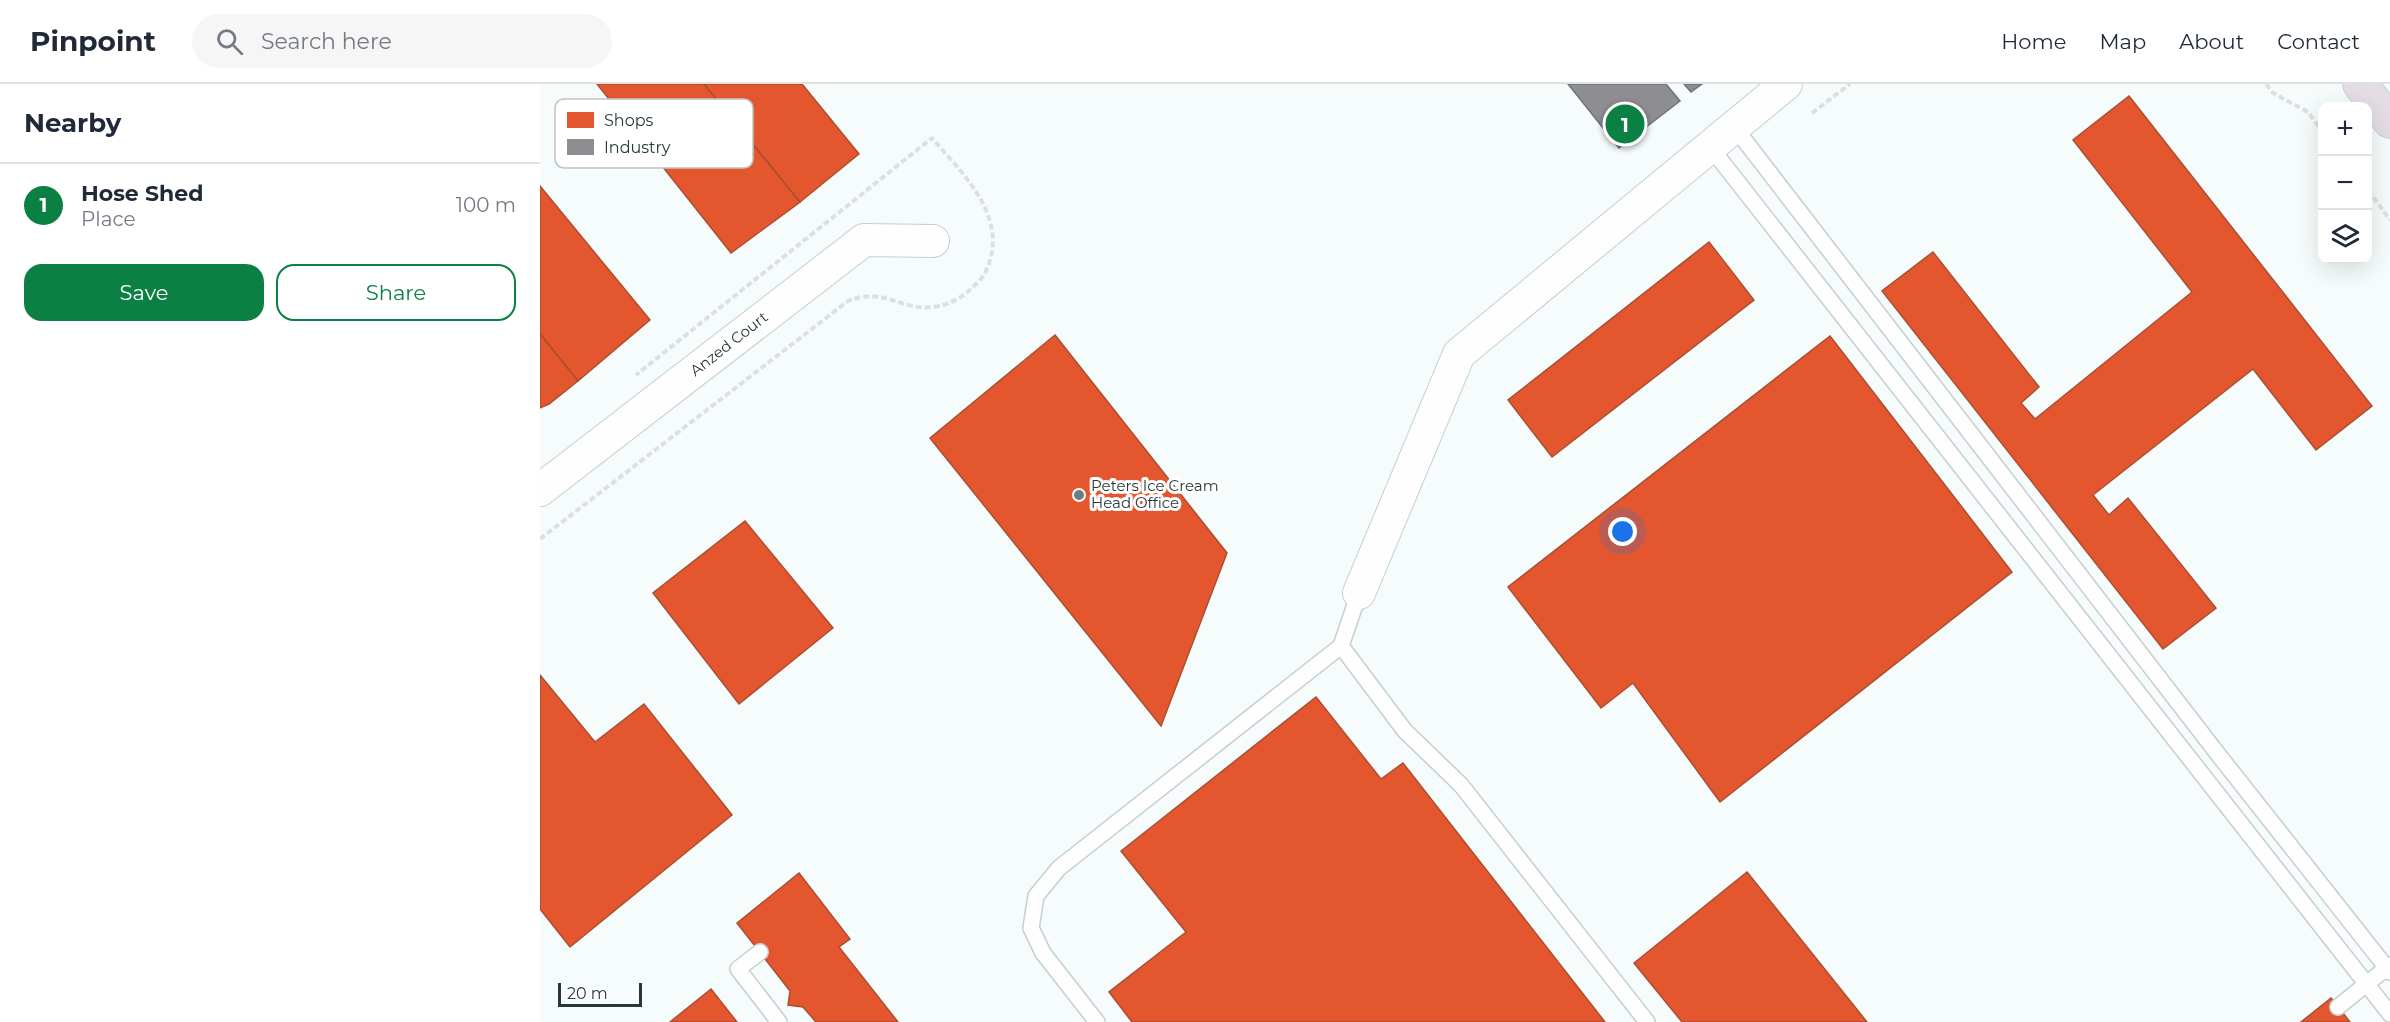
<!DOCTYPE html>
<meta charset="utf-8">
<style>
:root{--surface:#fff;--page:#f6f6f7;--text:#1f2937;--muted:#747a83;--line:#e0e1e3;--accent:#0b8043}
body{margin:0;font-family:Montserrat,sans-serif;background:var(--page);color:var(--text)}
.controls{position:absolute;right:18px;top:18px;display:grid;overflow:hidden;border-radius:12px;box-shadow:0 6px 24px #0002}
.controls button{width:54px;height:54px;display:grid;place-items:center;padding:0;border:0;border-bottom:2px solid var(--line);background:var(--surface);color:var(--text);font:30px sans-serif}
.scale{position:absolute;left:18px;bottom:15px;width:84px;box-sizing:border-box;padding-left:6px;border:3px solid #26383a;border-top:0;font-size:16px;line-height:21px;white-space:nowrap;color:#26383a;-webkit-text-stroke:4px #fff;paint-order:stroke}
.you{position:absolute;left:1083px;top:448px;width:21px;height:21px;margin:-15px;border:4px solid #fff;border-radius:50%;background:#1a73e8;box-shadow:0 0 0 9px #1a73e833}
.badge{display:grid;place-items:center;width:39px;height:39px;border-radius:50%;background:var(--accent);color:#fff;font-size:20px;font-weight:700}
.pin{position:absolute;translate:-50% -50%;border:3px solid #fff;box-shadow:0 2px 6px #0006}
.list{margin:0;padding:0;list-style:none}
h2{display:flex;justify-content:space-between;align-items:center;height:78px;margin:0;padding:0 24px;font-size:26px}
h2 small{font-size:20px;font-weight:400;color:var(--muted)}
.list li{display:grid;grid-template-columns:39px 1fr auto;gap:18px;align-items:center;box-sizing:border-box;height:84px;padding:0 24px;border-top:2px solid var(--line)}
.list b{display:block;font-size:22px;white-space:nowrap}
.list p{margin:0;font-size:20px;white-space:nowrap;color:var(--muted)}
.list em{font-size:20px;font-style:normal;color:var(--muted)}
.actions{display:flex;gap:12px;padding:18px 24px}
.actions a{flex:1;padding:14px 0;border:2px solid var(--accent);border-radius:18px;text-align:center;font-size:21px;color:var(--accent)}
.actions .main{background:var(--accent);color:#fff}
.icon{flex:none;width:33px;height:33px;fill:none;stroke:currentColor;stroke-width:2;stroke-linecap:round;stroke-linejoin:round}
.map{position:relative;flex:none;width:1850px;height:938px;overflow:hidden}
header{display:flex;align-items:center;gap:36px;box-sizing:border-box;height:84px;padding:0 30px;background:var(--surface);border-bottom:2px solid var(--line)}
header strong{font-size:28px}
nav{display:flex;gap:33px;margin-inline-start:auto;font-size:21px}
.search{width:420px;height:54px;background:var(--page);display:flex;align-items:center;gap:15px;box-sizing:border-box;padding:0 21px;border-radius:33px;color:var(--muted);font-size:22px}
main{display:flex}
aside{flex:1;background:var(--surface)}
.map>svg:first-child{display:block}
</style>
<header>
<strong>Pinpoint</strong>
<div class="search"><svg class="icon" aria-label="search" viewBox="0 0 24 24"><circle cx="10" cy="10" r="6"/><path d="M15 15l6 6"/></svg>Search here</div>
<nav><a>Home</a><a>Map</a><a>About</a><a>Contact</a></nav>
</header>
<main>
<aside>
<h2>Nearby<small></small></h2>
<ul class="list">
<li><span class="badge">1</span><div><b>Hose Shed</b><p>Place</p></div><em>100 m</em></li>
</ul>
<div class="actions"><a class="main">Save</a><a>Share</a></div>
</aside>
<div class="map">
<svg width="1850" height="938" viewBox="0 0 1850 938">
<rect width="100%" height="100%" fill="#f6fbfc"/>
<g fill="#e4572e" stroke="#ab4e32" stroke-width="1.5">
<polygon points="57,0 164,0 260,118 191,169"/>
<polygon points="164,0 262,0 319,70 260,118"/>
<polygon points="1589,12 1832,322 1776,366 1713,285 1553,411 1569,431 1588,414 1676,524 1623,565 1342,207 1393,168 1499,303 1481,319 1495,335 1652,208 1533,56"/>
<polygon points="0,102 110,236 38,297 0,250"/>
<polygon points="1169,158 1214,216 1012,373 968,316"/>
<polygon points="0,250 38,297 9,320 0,324"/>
<polygon points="515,251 687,469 621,642 390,354"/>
<polygon points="1290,252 1472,488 1180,718 1093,599 1061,624 968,503"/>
<polygon points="205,437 293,544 199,620 113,509"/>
<polygon points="0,591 55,658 104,620 192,731 30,863 0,825"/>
<polygon points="776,613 841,695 863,679 1065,938 592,938 569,908 646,848 581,767"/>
<polygon points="1207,788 1327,938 1142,938 1094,879"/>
<polygon points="259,789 310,855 299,863 358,938 276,938 263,923 248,921 250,907 197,839"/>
<polygon points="171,905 197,938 130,938"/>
<polygon points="1791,914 1810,938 1761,938"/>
</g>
<g fill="#8d8d92" stroke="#6e7478" stroke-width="1.5">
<polygon points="1028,0 1126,0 1140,17 1079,64"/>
<polygon points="1144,0 1162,0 1151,8"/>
</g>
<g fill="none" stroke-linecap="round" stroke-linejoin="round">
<defs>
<g id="lane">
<polyline points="1195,44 1677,669 1850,888"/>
<polyline points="1171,64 1850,930"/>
<polyline points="801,562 865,647 921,701 1107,938"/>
<polyline points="220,868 198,885 239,938"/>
<polyline points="1798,923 1850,881"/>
<polyline points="557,938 503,869 491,844 496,812 519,784 801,562 819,509"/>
</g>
<g id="street">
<polyline points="0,406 324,156 393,157"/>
<polyline points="819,509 919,270 1246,0"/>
</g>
<polyline id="highway" points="1820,0 1850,37"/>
</defs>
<use href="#lane" stroke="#c4cfd0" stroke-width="18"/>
<use href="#street" stroke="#c4cfd0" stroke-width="34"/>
<use href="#highway" stroke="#d0d6d7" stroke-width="36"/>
<g stroke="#dde0e0" stroke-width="4" stroke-dasharray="6 3" stroke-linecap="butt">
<polyline points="1726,0 1733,9 1768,28 1782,47"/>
<polyline points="1272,29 1310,0"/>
<polyline points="1828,106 1850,136"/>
<path d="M 0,455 L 308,217 C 344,202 360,227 393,223 C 411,221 423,213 436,200 C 445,192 450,180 452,168 C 459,122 419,86 392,54 L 96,291"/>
</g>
<use href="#lane" stroke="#fefeff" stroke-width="15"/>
<use href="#street" stroke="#fefeff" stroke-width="32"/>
<use href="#highway" stroke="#e4dde5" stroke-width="33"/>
</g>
<circle fill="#6f7c7e" stroke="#fff" stroke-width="2" cx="539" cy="411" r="6"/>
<g text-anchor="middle" stroke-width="6" stroke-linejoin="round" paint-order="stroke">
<g font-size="15" fill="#26383a" stroke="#fff">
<text transform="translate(189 260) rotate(-38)" y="5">Anzed Court</text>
</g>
<g font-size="15" fill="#26383a" stroke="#fff" text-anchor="start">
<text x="551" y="407">Peters Ice Cream<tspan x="551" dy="17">Head Office</tspan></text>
</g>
</g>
<rect x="15" y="15" width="198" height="69" rx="9" fill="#fff" stroke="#bec3c4" stroke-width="1.5"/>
<rect x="27" y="28" width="27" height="16" fill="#e4572e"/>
<rect x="27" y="55" width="27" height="16" fill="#8d8d92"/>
<g font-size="16" fill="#26383a">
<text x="64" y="42">Shops</text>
<text x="64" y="69">Industry</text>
</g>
</svg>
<div class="controls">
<button>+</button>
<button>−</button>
<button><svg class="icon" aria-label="layers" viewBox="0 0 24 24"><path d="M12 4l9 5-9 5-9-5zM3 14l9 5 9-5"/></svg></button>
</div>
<div class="scale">20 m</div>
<div class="you"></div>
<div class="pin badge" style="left:1085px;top:40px">1</div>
</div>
</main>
